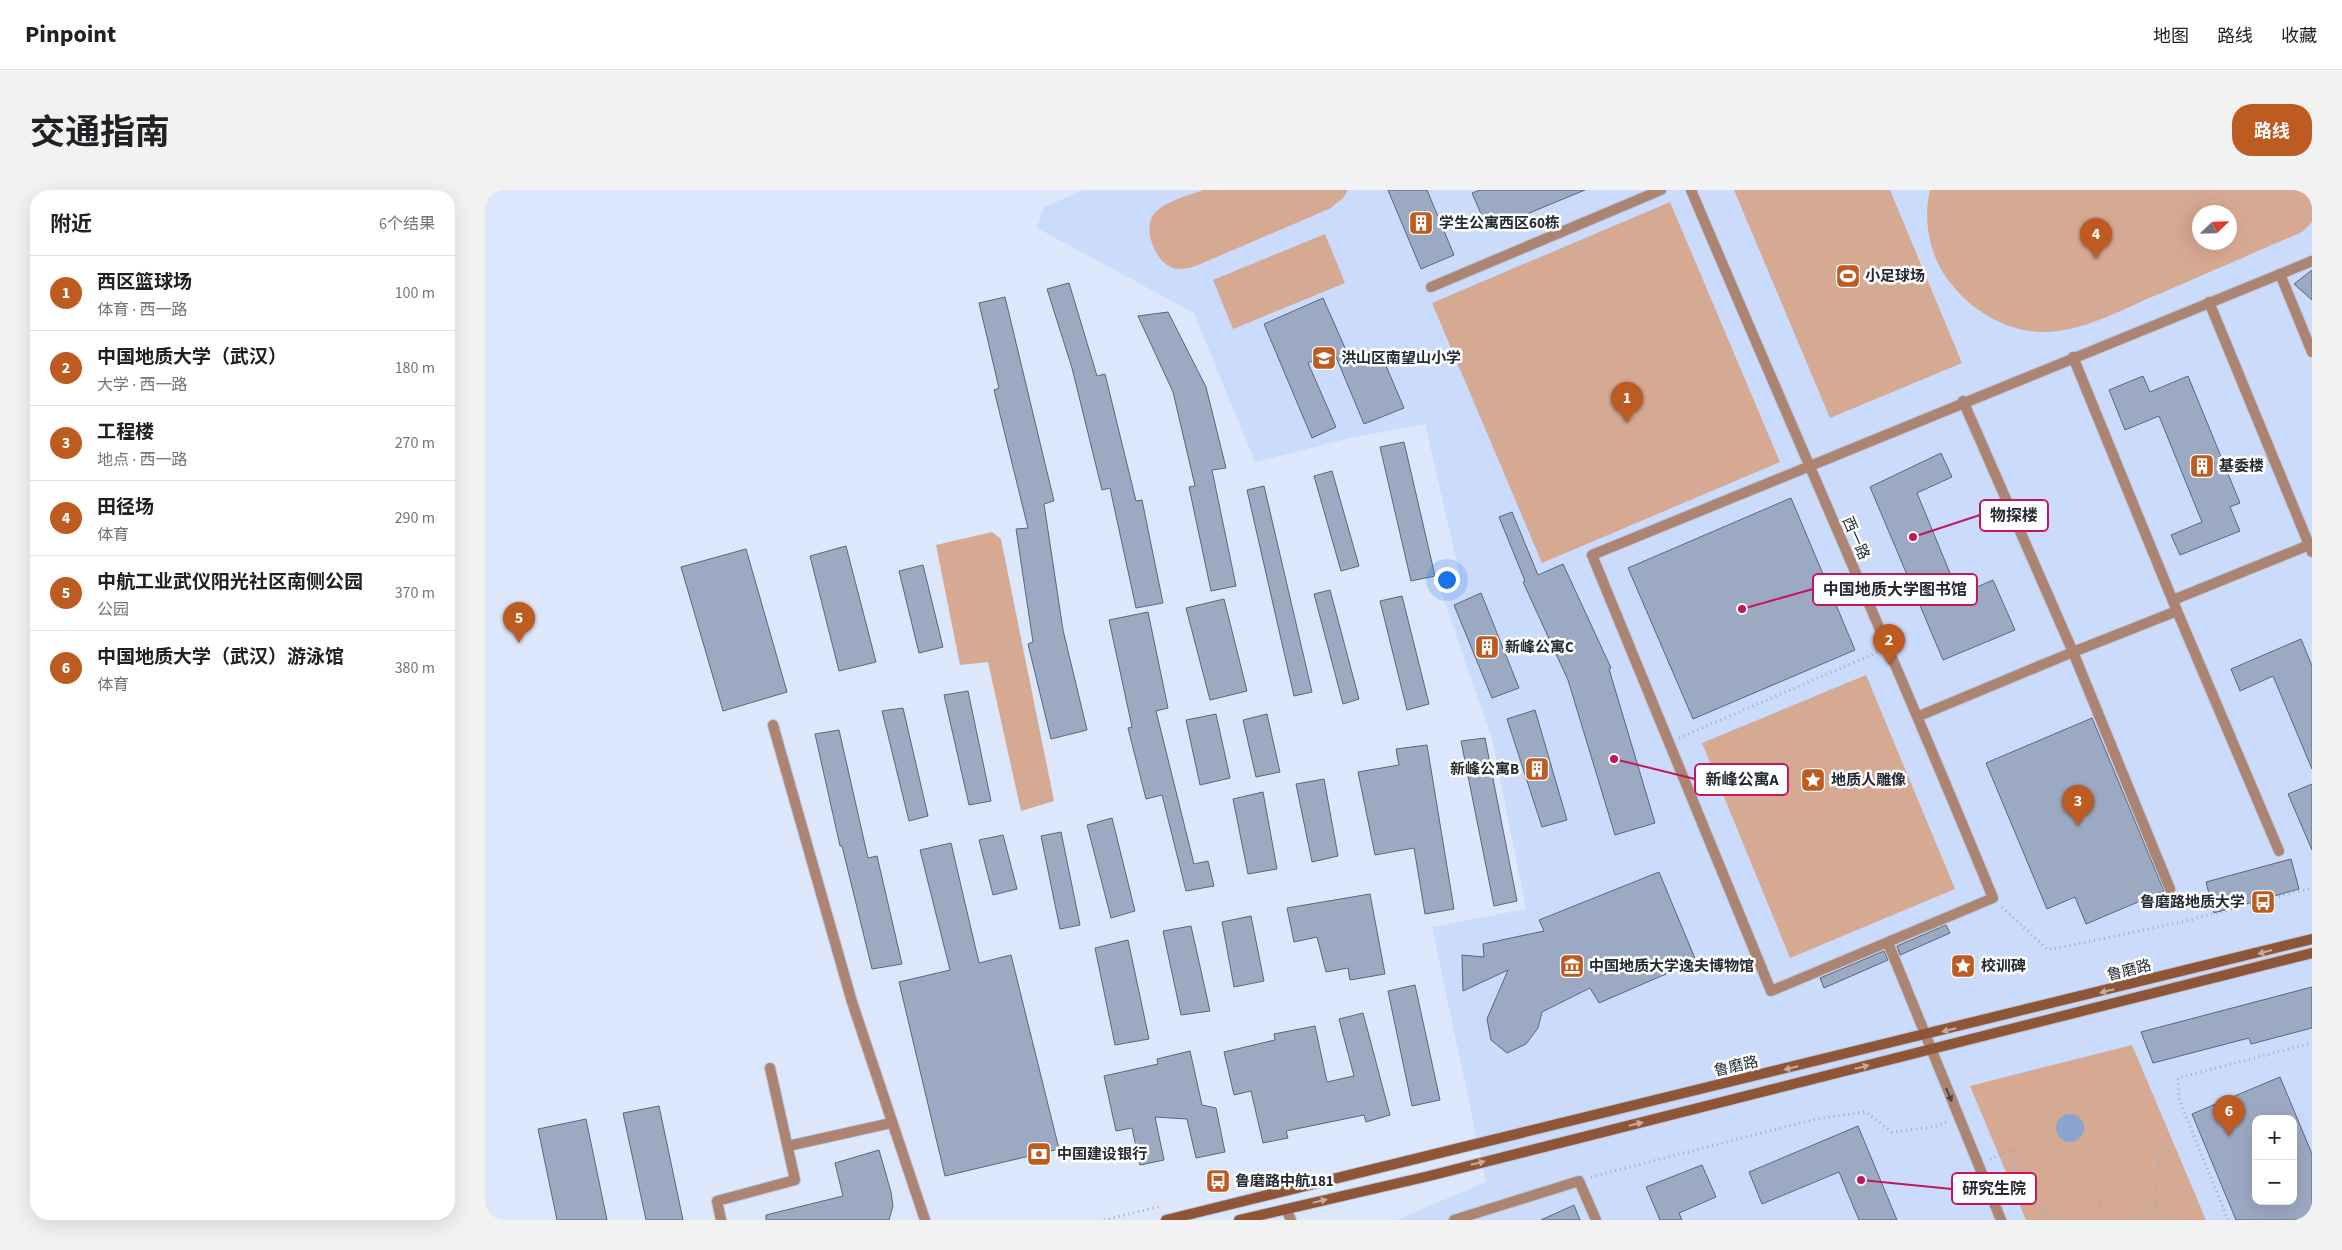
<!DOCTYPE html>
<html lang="zh">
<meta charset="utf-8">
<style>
:root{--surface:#fff;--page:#f2f2f2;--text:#202124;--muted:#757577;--line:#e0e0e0;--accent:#be5b21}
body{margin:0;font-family:"Source Sans 3","Noto Sans SC",sans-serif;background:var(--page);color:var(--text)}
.controls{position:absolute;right:15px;bottom:15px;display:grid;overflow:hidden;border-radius:10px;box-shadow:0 5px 20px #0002}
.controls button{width:45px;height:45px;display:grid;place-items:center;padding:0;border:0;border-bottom:1px solid var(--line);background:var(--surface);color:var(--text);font:25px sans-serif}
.compass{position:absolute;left:1707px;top:15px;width:45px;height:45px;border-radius:50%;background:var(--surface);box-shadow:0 5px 20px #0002;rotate:67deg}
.you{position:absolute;left:961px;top:389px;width:18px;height:18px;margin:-12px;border:4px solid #fff;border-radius:50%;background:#1a73e8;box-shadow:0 0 0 8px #1a73e833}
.badge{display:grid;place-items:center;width:32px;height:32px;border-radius:50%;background:var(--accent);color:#fff;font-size:16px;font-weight:700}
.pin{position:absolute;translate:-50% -41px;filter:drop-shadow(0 1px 2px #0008)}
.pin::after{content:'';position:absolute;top:26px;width:18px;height:15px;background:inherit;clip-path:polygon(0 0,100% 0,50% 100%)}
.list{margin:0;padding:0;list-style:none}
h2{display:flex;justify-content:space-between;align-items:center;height:65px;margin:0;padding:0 20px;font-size:21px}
h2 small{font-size:16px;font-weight:400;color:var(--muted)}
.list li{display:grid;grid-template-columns:32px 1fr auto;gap:15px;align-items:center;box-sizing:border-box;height:75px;padding:0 20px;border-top:1px solid var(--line)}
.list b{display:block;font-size:19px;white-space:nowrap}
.list p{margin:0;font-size:16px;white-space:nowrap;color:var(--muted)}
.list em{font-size:16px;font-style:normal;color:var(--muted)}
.map{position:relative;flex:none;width:1827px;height:1030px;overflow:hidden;border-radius:20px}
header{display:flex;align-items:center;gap:30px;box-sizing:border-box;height:70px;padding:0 25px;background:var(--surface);border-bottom:1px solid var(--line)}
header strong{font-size:24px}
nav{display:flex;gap:28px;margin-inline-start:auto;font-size:18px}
.intro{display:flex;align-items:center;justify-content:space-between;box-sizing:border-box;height:120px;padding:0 30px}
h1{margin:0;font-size:35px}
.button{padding:12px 22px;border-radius:20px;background:var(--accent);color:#fff;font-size:18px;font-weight:700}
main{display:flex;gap:30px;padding:0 30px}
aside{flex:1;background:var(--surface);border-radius:20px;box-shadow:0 5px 20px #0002}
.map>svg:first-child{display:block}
</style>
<header>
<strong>Pinpoint</strong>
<nav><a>地图</a><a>路线</a><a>收藏</a></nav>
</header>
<div class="intro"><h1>交通指南</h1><a class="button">路线</a></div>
<main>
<aside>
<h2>附近<small>6个结果</small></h2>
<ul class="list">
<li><span class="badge">1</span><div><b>西区篮球场</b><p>体育 · 西一路</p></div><em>100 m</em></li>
<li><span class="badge">2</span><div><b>中国地质大学（武汉）</b><p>大学 · 西一路</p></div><em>180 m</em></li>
<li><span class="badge">3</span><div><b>工程楼</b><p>地点 · 西一路</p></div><em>270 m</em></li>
<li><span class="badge">4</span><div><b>田径场</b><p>体育</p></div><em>290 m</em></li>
<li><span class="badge">5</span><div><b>中航工业武仪阳光社区南侧公园</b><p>公园</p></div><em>370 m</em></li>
<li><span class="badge">6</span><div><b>中国地质大学（武汉）游泳馆</b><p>体育</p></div><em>380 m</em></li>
</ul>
</aside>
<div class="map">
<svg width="1827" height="1030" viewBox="0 0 1827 1030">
<rect width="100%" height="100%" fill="#dce7fc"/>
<path fill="#cadbfc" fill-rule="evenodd" d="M 599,0 L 1827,0 L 1827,1030 L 911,1030 L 1001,992 L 947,737 L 1041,719 L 1007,549 L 956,401 L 975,386 L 940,234 L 865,248 L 770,272 L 709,123 L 552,38 L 559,17 ZM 1714,22 L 1744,22 L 1744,52 L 1714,52 ZM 1771,929 L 1808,929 L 1808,1011 L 1771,1011 Z"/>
<g fill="#d6a993" fill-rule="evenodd">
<path d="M 718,0 L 863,0 L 858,8 L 846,18 L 713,75 C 705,78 694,81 686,77 C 671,71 659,42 667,27 C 675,12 703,6 718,0 Z"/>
<polygon points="1249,0 1405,0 1477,173 1345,228"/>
<path d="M 1445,0 L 1827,0 L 1827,32 L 1817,42 C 1769,63 1722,83 1674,104 C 1637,119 1597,143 1556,142 C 1522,141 1489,122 1468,96 C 1446,72 1437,32 1445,0 ZM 1714,22 L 1744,22 L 1744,52 L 1714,52 Z"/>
<polygon points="1185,12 1295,272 1057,373 947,113"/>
<polygon points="840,44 860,93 748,139 728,90"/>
<polygon points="507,342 516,349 569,611 536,621 503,472 475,475 451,355"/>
<polygon points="1381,485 1470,699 1305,768 1217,553"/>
<polygon points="1647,855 1721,1030 1541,1030 1485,896"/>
</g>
<circle fill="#8ca3ce" cx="1585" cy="938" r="14"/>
<g fill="#9ca9c2" stroke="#5a667d" fill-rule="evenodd">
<polygon points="903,0 942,0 969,65 936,79"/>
<polygon points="995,0 1100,0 1003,40 987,3"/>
<polygon points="1827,80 1827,110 1809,94"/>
<polygon points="584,93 612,186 620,184 651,311 657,310 678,413 651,418 625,298 617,300 587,178 562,99"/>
<polygon points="520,107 569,311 559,314 578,440 602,540 566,549 543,454 548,452 531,339 543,338 509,200 514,198 494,113"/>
<polygon points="838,108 868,176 896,164 919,218 879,234 849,162 823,173 851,237 827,248 779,134"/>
<polygon points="683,122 721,197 741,278 727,280 751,396 726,401 704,297 710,296 688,202 653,126"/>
<polygon points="1658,186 1665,202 1703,186 1755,313 1745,317 1755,341 1695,365 1686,345 1717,332 1674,226 1640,240 1624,200"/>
<polygon points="919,252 950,386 926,391 895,257"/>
<polygon points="1456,263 1467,287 1432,303 1474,405 1508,390 1530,440 1458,470 1385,297"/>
<polygon points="847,281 874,376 856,381 829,286"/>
<polygon points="779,296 827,502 809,506 762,300"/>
<polygon points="1306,308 1370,460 1208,529 1143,378"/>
<polygon points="1027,322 1053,385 1078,374 1126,478 1124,479 1170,633 1130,645 1083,490 1038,392 1040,391 1014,327"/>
<polygon points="361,356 391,472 354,481 325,366"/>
<polygon points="261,359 302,502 238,521 196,377"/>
<polygon points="438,375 458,457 434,463 414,381"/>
<polygon points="845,400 874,509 858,514 829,404"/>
<polygon points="996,403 1034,498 1007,508 969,415"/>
<polygon points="917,406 944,514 922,520 895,411"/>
<polygon points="739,409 762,501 725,510 701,418"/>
<polygon points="663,422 683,518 671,521 709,674 723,671 729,696 701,701 677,605 661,609 643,538 647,537 624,430"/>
<polygon points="1816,449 1827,476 1827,579 1788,486 1755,501 1746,479"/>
<polygon points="483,501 506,611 484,615 459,505"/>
<polygon points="418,518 443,626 424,631 397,521"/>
<polygon points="1050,520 1082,630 1057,637 1022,529"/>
<polygon points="731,524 745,588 715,595 701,530"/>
<polygon points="782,524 795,582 771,587 758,530"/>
<polygon points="1607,528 1679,701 1601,734 1590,707 1562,719 1501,573"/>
<polygon points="354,540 383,668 392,666 417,774 387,779 357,656 355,656 330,544"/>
<polygon points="1000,548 1032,711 1009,716 976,551"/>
<polygon points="942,555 969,719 940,724 929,658 890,665 873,582 914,575 911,559"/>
<polygon points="839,589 853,666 827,672 811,594"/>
<polygon points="1827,594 1827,660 1803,604"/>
<polygon points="778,602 792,679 763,684 748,609"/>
<polygon points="627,628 650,721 626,728 602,635"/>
<polygon points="576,642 595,735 575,739 556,646"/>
<polygon points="518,645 532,699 508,705 494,650"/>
<polygon points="466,653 494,773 526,765 574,959 460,986 414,792 465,780 435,660"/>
<polygon points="1806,669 1814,699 1729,723 1721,692"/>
<polygon points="1174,682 1211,771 1114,813 1105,798 1057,822 1053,838 1041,854 1022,863 1006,850 1002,829 1023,780 978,801 977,765 999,767 998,754 1059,741 1054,730"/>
<polygon points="885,704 900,784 865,790 863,778 841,782 832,747 809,752 802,718"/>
<polygon points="766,726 779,791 749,797 737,732"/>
<polygon points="1461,735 1465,743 1415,765 1412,756"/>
<polygon points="706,736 725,821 696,825 678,741"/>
<polygon points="643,750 664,849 630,855 610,758"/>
<polygon points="1399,761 1403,770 1339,798 1335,788"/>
<polygon points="930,795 955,910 927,916 903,801"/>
<polygon points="1827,797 1827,838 1766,854 1764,848 1668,873 1656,842"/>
<polygon points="878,823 905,925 881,932 879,925 801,941 803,948 778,953 766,901 749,905 739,862 790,850 789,844 830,836 842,892 869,886 854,829"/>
<polygon points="705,861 717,915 731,918 740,962 711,968 702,929 670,927 679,970 655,975 647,938 631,941 619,886 673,874 672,869"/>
<path d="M 1795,887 L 1827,964 L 1827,1030 L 1751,1030 L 1707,924 ZM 1771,929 L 1808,929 L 1808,1011 L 1771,1011 Z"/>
<polygon points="174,916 198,1030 161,1030 138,923"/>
<polygon points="101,929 122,1030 72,1030 53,939"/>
<polygon points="1373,936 1412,1030 1374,1030 1354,982 1277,1014 1264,982"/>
<polygon points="394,960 406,1002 408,1016 404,1030 281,1030 281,1025 358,1006 350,973"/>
<polygon points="1217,975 1231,1007 1194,1023 1197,1030 1175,1030 1161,997"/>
<polygon points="1089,1015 1095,1030 1056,1030"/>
</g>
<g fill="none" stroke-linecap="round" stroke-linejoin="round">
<defs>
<g id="street">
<path d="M 1206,0 C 1306,236 1411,471 1508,708 L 1286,801 L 1107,365 C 1347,266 1587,168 1827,71"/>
<polyline points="1795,84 1827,162"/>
<polyline points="946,97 1176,0"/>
<polyline points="1724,112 1827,362"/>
<polyline points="1588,167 1692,421 1588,462 1685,699"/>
<polyline points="1688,410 1824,355"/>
<polyline points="1692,421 1794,661"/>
<polyline points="1434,526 1588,462 1478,211"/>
<polyline points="288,535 367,812 440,1030"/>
<polyline points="1403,753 1516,1030"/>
<polyline points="303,956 406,933"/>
<polyline points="801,1019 806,1030"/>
<polyline points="236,1030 232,1011 310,990 285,878"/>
<polyline points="969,1030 1094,991 1111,1030"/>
</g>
<g id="secondary">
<polyline points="681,1030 1827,749"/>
<polyline points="754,1030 944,986 1827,763"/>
</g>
</defs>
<use href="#street" stroke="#bbc5d8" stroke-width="12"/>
<use href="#secondary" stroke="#bbc5d8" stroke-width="12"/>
<g stroke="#a2abbc" stroke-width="3" stroke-dasharray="1 4" stroke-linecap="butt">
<polyline points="1194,548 1393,462"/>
<polyline points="1517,717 1563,760 1697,732 1827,698"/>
<path d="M 1620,925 L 1640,919 C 1653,928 1670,947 1672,964 C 1675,980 1670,1000 1670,1016 L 1645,1029"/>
<polyline points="1525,960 1532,986 1565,1030"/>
<polyline points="1595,965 1620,1025"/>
<polyline points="1505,969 1549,950"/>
<polyline points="1106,987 1331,929 1381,922 1407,942 1449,937 1464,931"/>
<polyline points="1670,1016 1686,1030"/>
<polyline points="619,1030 677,1016"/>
<polyline points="1743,1030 1694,909 1693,888 1827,853"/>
</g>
<use href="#street" stroke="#ad8471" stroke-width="10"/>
<use href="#secondary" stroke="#8e5537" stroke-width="10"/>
</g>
<defs><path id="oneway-solid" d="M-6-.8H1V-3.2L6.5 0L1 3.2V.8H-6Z" transform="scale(1.25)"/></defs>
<g fill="#c6aa9b">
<use href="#oneway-solid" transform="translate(1780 762) rotate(165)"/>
<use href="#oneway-solid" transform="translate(1622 801) rotate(166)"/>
<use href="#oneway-solid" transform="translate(1464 840) rotate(166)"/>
<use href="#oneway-solid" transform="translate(1377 877) rotate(-14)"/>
<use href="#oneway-solid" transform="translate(1306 878) rotate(167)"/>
<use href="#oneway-solid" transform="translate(1151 934) rotate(-14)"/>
<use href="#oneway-solid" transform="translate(993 973) rotate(-14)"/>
<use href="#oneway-solid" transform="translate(835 1011) rotate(-13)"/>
</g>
<use fill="#4e4546" href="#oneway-solid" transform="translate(1464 905) rotate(67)"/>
<defs>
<symbol id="building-square" viewBox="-11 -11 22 22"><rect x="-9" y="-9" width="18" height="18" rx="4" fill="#be5b21" stroke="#fff"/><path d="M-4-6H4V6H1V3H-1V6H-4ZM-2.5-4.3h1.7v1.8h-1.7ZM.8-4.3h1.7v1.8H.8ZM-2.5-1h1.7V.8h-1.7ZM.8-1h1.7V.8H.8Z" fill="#fff"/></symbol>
<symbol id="stadium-square" viewBox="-11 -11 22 22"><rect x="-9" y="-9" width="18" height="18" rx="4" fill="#be5b21" stroke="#fff"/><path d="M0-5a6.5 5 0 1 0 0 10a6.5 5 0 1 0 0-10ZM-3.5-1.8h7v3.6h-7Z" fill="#fff"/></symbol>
<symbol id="school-square" viewBox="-11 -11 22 22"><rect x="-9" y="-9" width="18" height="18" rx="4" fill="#be5b21" stroke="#fff"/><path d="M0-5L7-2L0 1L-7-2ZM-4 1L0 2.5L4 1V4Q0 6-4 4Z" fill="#fff"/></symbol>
<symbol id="sight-square" viewBox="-11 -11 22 22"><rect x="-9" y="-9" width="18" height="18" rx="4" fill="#be5b21" stroke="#fff"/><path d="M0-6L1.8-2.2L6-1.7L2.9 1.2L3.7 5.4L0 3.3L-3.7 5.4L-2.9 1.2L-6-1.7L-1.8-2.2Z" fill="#fff"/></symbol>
<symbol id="bus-square" viewBox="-11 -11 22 22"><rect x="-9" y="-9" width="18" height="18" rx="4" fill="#be5b21" stroke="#fff"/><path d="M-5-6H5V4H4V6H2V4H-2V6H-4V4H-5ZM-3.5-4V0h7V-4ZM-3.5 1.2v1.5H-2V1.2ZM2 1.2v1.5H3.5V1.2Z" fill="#fff"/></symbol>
<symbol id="museum-square" viewBox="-11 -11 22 22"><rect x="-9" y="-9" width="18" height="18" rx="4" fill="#be5b21" stroke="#fff"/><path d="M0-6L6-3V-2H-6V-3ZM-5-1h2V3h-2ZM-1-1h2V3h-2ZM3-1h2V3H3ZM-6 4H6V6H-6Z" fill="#fff"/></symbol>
<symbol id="bank-square" viewBox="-11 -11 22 22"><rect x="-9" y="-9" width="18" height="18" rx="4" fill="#be5b21" stroke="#fff"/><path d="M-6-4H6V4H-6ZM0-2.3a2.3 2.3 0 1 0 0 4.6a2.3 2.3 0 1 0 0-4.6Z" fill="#fff"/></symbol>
</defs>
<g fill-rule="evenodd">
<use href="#building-square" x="922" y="19" width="28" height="28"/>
<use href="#stadium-square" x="1349" y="72" width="28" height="28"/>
<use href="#school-square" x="825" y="154" width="28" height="28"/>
<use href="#building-square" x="1703" y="262" width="28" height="28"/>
<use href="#building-square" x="988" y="443" width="28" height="28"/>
<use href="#building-square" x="1038" y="565" width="28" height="28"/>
<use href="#sight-square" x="1314" y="576" width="28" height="28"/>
<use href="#bus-square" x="1764" y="698" width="28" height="28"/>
<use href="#museum-square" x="1073" y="762" width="28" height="28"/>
<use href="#sight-square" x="1464" y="762" width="28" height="28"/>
<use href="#bank-square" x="540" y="950" width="28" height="28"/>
<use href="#bus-square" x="719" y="977" width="28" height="28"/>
</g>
<g text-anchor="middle" stroke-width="5" stroke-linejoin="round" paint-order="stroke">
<g font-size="15" font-weight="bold" fill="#252a33" stroke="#fff" text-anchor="start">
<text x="954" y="38">学生公寓西区60栋</text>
<text x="1380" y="91">小足球场</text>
<text x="856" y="173">洪山区南望山小学</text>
<text x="1734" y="281">基委楼</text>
<text x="1020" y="462">新峰公寓C</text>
<text x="1034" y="584" text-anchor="end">新峰公寓B</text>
<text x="1346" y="595">地质人雕像</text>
<text x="1760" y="717" text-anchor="end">鲁磨路地质大学</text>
<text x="1104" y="781">中国地质大学逸夫博物馆</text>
<text x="1496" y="781">校训碑</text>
<text x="572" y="969">中国建设银行</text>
<text x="750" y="996">鲁磨路中航181</text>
</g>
<g font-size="15" fill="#252a33" stroke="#fff">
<text transform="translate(1371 348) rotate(66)" y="5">西一路</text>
<text transform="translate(1644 780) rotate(-14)" y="5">鲁磨路</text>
<text transform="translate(1251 876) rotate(-13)" y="5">鲁磨路</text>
</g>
</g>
<path fill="none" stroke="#c2185b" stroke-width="2" d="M1428 347L1495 325M1257 419L1328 399M1129 569L1210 589M1376 990L1467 999"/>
<g fill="#c2185b" stroke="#fff" stroke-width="2">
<circle cx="1428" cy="347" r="5"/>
<circle cx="1257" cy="419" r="5"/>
<circle cx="1129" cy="569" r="5"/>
<circle cx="1376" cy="990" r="5"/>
</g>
<g fill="#fff" stroke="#c2185b" stroke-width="2">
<rect x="1495" y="310" width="68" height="31" rx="5"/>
<rect x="1328" y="384" width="164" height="31" rx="5"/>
<rect x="1210" y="574" width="93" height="31" rx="5"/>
<rect x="1467" y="983" width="84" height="31" rx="5"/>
</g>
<g font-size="16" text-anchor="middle" font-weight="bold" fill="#252a33">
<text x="1529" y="331">物探楼</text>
<text x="1410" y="405">中国地质大学图书馆</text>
<text x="1257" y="595">新峰公寓A</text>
<text x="1509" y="1004">研究生院</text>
</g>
</svg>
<div class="controls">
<button>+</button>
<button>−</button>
</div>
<svg class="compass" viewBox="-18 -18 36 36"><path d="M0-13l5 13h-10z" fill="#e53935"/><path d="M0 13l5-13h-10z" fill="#757577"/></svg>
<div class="you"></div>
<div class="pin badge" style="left:1142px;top:233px">1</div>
<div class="pin badge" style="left:1404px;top:475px">2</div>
<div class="pin badge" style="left:1593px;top:636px">3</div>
<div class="pin badge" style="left:1611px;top:69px">4</div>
<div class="pin badge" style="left:34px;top:453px">5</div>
<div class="pin badge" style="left:1744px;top:946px">6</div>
</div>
</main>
